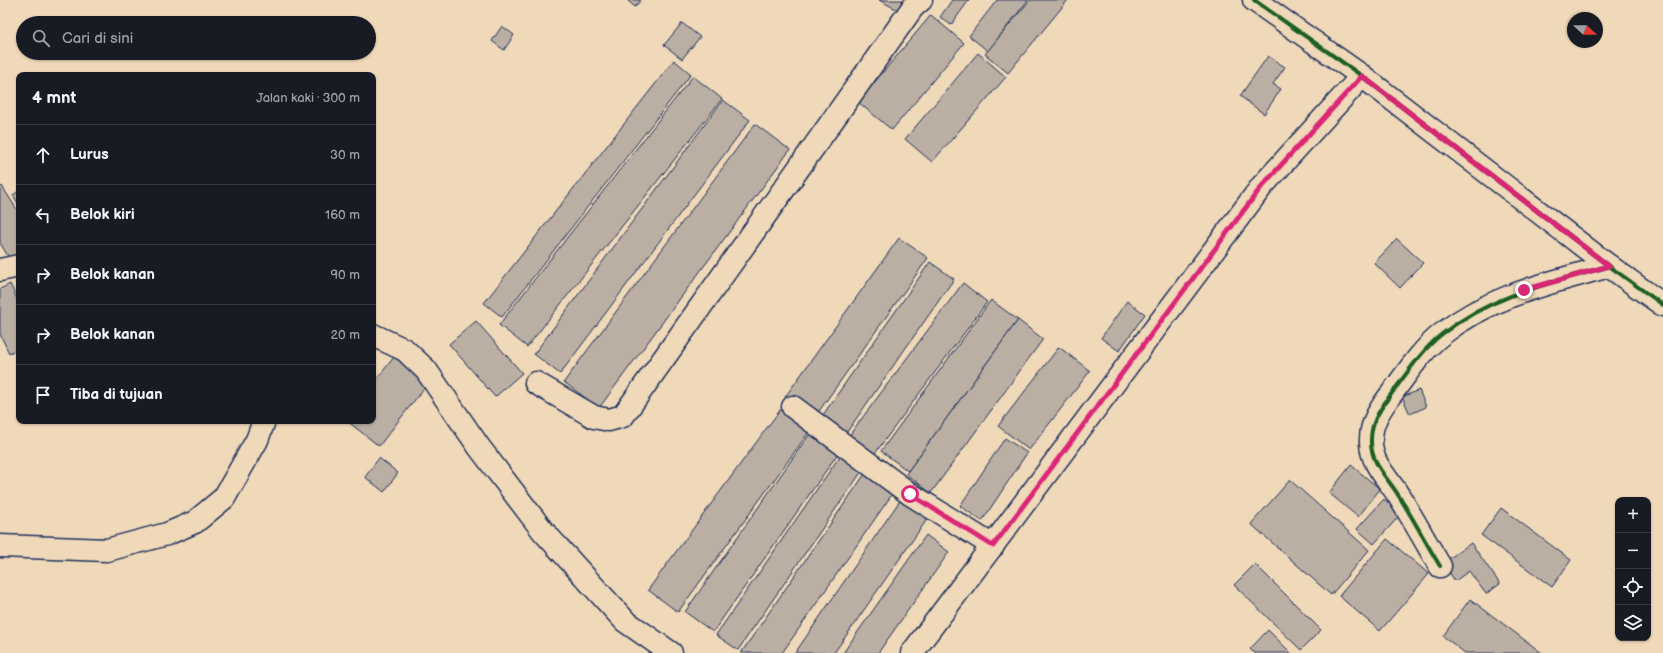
<!DOCTYPE html>
<html lang="id">
<meta charset="utf-8">
<style>
:root{--surface:#171b24;--page:#20242c;--text:#f1f3f6;--muted:#9ea1a6;--line:#363941}
body{margin:0;font-family:"Balsamiq Sans",sans-serif;background:var(--page);color:var(--text)}
.controls{position:absolute;right:12px;bottom:12px;display:grid;overflow:hidden;border-radius:8px;box-shadow:0 1px 3px #0004}
.controls button{width:36px;height:36px;display:grid;place-items:center;padding:0;border:0;border-bottom:1px solid var(--line);background:var(--surface);color:var(--text);font:20px sans-serif}
.compass{position:absolute;left:1567px;top:12px;width:36px;height:36px;border-radius:50%;background:var(--surface);box-shadow:0 1px 3px #0004;rotate:112deg}
.stop{position:absolute;width:12px;height:12px;margin:-9px;border:3px solid #db2777;border-radius:50%;background:#fff}
.stop.end{background:#db2777;border-color:#fff;box-shadow:0 1px 4px #0008}
.list{margin:0;padding:0;list-style:none}
h2{display:flex;justify-content:space-between;align-items:center;height:52px;margin:0;padding:0 16px;font-size:17px}
h2 small{font-size:13px;font-weight:400;color:var(--muted)}
.list li{display:grid;grid-template-columns:26px 1fr auto;gap:12px;align-items:center;box-sizing:border-box;height:60px;padding:0 16px;border-top:1px solid var(--line)}
.list b{display:block;font-size:15px;white-space:nowrap}
.list em{font-size:13px;font-style:normal;color:var(--muted)}
.icon{flex:none;width:22px;height:22px;fill:none;stroke:currentColor;stroke-width:2;stroke-linecap:round;stroke-linejoin:round}
.map{position:relative;flex:none;width:1663px;height:653px;overflow:hidden}
.search{position:absolute;background:var(--surface);box-shadow:0 1px 3px #0004;left:16px;top:16px;width:360px;height:44px;display:flex;align-items:center;gap:10px;box-sizing:border-box;padding:0 14px;border-radius:22px;color:var(--muted);font-size:15px}
.panel{position:absolute;background:var(--surface);box-shadow:0 1px 3px #0004;left:16px;top:72px;width:360px;height:352px;border-radius:8px}
.map>svg:first-child{display:block}
</style>
<div class="map">
<svg width="1663" height="653" viewBox="0 0 1663 653">
<rect width="100%" height="100%" fill="#f0d9b9"/>
<filter id="ink" filterUnits="userSpaceOnUse"><feTurbulence type="fractalNoise" baseFrequency=".025" numOctaves="2"/><feDisplacementMap in="SourceGraphic" scale="8" xChannelSelector="R" yChannelSelector="G"/><feConvolveMatrix kernelMatrix="1 2 1 2 8 2 1 2 1" color-interpolation-filters="sRGB"/></filter>
<g filter="url(#ink)">
<g fill="#bbafa3" stroke="#1b2f5e">
<polygon points="627,0 641,0 635,7"/>
<polygon points="879,0 903,0 898,10"/>
<polygon points="952,0 969,0 951,25 940,17"/>
<polygon points="997,0 1028,0 988,51 969,36"/>
<polygon points="1030,0 1068,0 1008,73 985,54"/>
<polygon points="931,15 964,43 892,130 858,102"/>
<polygon points="682,23 700,37 682,59 664,45"/>
<polygon points="502,26 514,35 504,50 492,41"/>
<polygon points="978,53 1006,77 932,162 905,139"/>
<polygon points="1268,56 1285,67 1273,84 1281,89 1264,114 1240,96"/>
<polygon points="674,60 691,74 502,317 484,303"/>
<polygon points="693,76 722,99 527,347 499,325"/>
<polygon points="723,100 750,120 560,374 534,354"/>
<polygon points="755,124 790,150 599,408 564,382"/>
<polygon points="2,186 19,213 19,256 11,261 0,243 0,188"/>
<polygon points="19,191 19,205 13,195"/>
<polygon points="899,238 928,258 814,418 785,397"/>
<polygon points="1397,239 1423,263 1400,288 1374,263"/>
<polygon points="930,262 954,279 842,439 818,422"/>
<polygon points="963,283 987,302 870,460 845,441"/>
<polygon points="10,284 19,303 19,349 9,353 0,334 0,289"/>
<polygon points="991,300 1018,320 908,471 881,451"/>
<polygon points="1127,301 1145,314 1119,351 1101,338"/>
<polygon points="1018,320 1043,339 931,493 906,474"/>
<polygon points="476,321 522,373 495,397 449,344"/>
<polygon points="1059,347 1090,371 1029,450 998,426"/>
<polygon points="394,357 428,383 379,446 347,421 373,421 373,384"/>
<polygon points="1419,390 1426,407 1410,414 1402,397"/>
<polygon points="780,410 809,432 678,612 648,590"/>
<polygon points="811,432 839,452 713,632 685,612"/>
<polygon points="1005,438 1027,453 982,521 960,506"/>
<polygon points="840,456 862,471 738,650 716,635"/>
<polygon points="379,458 398,473 384,492 365,477"/>
<polygon points="1351,465 1380,489 1358,517 1329,493"/>
<polygon points="867,471 895,490 782,653 741,653"/>
<polygon points="1290,480 1369,550 1331,595 1251,524"/>
<polygon points="901,499 928,518 834,653 795,653"/>
<polygon points="1384,499 1401,514 1374,544 1357,529"/>
<polygon points="1501,508 1571,560 1552,587 1481,535"/>
<polygon points="926,535 949,552 878,653 843,653"/>
<polygon points="1387,539 1429,574 1380,631 1339,596"/>
<polygon points="1471,543 1500,584 1486,594 1469,571 1455,581 1443,563"/>
<polygon points="1255,564 1321,630 1301,650 1234,585"/>
<polygon points="1470,599 1542,653 1465,653 1443,636"/>
<polygon points="1268,630 1291,653 1254,653 1250,649"/>
</g>
<g fill="none" stroke-linecap="round" stroke-linejoin="round">
<defs>
<g id="minor">
<polyline points="1254,0 1362,76 1609,266 1663,305"/>
<polyline points="0,270 19,266"/>
<polyline points="373,335 405,350 426,370 479,447 543,531 625,621 671,653"/>
<polyline points="536,383 594,417 609,420 623,416 913,7 921,0"/>
<polyline points="793,407 910,494 993,546"/>
<polyline points="0,546 107,550 167,534 195,522 224,498 257,440 264,421"/>
<path d="M 1440,566 C 1426,543 1414,520 1400,498 C 1390,480 1371,465 1371,442 C 1370,421 1383,405 1395,389 C 1409,370 1424,348 1442,334 C 1492,295 1550,283 1609,266"/>
<polyline points="912,653 1262,186 1362,76"/>
</g>
</defs>
<use href="#minor" stroke="#1b2f5e" stroke-width="25"/>
<use href="#minor" stroke="#f0d9b9" stroke-width="22"/>
<defs>
<g id="cycleway">
<polyline points="1254,0 1362,76 1609,266 1663,305"/>
<path d="M 1440,566 C 1426,543 1414,520 1400,498 C 1390,480 1371,465 1371,442 C 1370,421 1383,405 1395,389 C 1409,370 1424,348 1442,334 C 1492,295 1550,283 1609,266"/>
</g>
</defs>
<use href="#cycleway" stroke="#f0d9b9" stroke-width="6"/>
<use href="#cycleway" stroke="#1b5e20" stroke-width="4"/>
</g>
</g>
<g fill="none" stroke-linecap="round" stroke-linejoin="round" filter="url(#ink)">
<polyline stroke="#db2777" stroke-width="5" points="910,494 993,546 1262,186 1362,76 1609,266 1524,290"/>
</g>
</svg>
<div class="controls">
<button>+</button>
<button>−</button>
<button><svg class="icon" aria-label="locate" viewBox="0 0 24 24"><circle cx="12" cy="12" r="6"/><path d="M12 2v4M12 18v4M2 12h4M18 12h4"/></svg></button>
<button><svg class="icon" aria-label="layers" viewBox="0 0 24 24"><path d="M12 4l9 5-9 5-9-5zM3 14l9 5 9-5"/></svg></button>
</div>
<svg class="compass" viewBox="-18 -18 36 36"><path d="M0-13l5 13h-10z" fill="#e53935"/><path d="M0 13l5-13h-10z" fill="#9ea1a6"/></svg>
<div class="stop" style="left:910px;top:494px"></div>
<div class="stop end" style="left:1524px;top:290px"></div>
<div class="search"><svg class="icon" aria-label="search" viewBox="0 0 24 24"><circle cx="10" cy="10" r="6"/><path d="M15 15l6 6"/></svg>Cari di sini</div>
<section class="panel">
<h2>4 mnt<small>Jalan kaki · 300 m</small></h2>
<ul class="list">
<li><svg class="icon" aria-label="ahead" viewBox="0 0 24 24"><path d="M12 20V5M6 11l6-6 6 6"/></svg><div><b>Lurus</b></div><em>30 m</em></li>
<li><svg class="icon" aria-label="left" viewBox="0 0 24 24"><path d="M17 20v-9H6M10 6l-5 5 5 5"/></svg><div><b>Belok kiri</b></div><em>160 m</em></li>
<li><svg class="icon" aria-label="right" viewBox="0 0 24 24"><path d="M7 20v-9h11M14 6l5 5-5 5"/></svg><div><b>Belok kanan</b></div><em>90 m</em></li>
<li><svg class="icon" aria-label="right" viewBox="0 0 24 24"><path d="M7 20v-9h11M14 6l5 5-5 5"/></svg><div><b>Belok kanan</b></div><em>20 m</em></li>
<li><svg class="icon" aria-label="arrive" viewBox="0 0 24 24"><path d="M6 21V4h12l-3 4 3 4H6"/></svg><div><b>Tiba di tujuan</b></div></li>
</ul>
</section>
</div>
